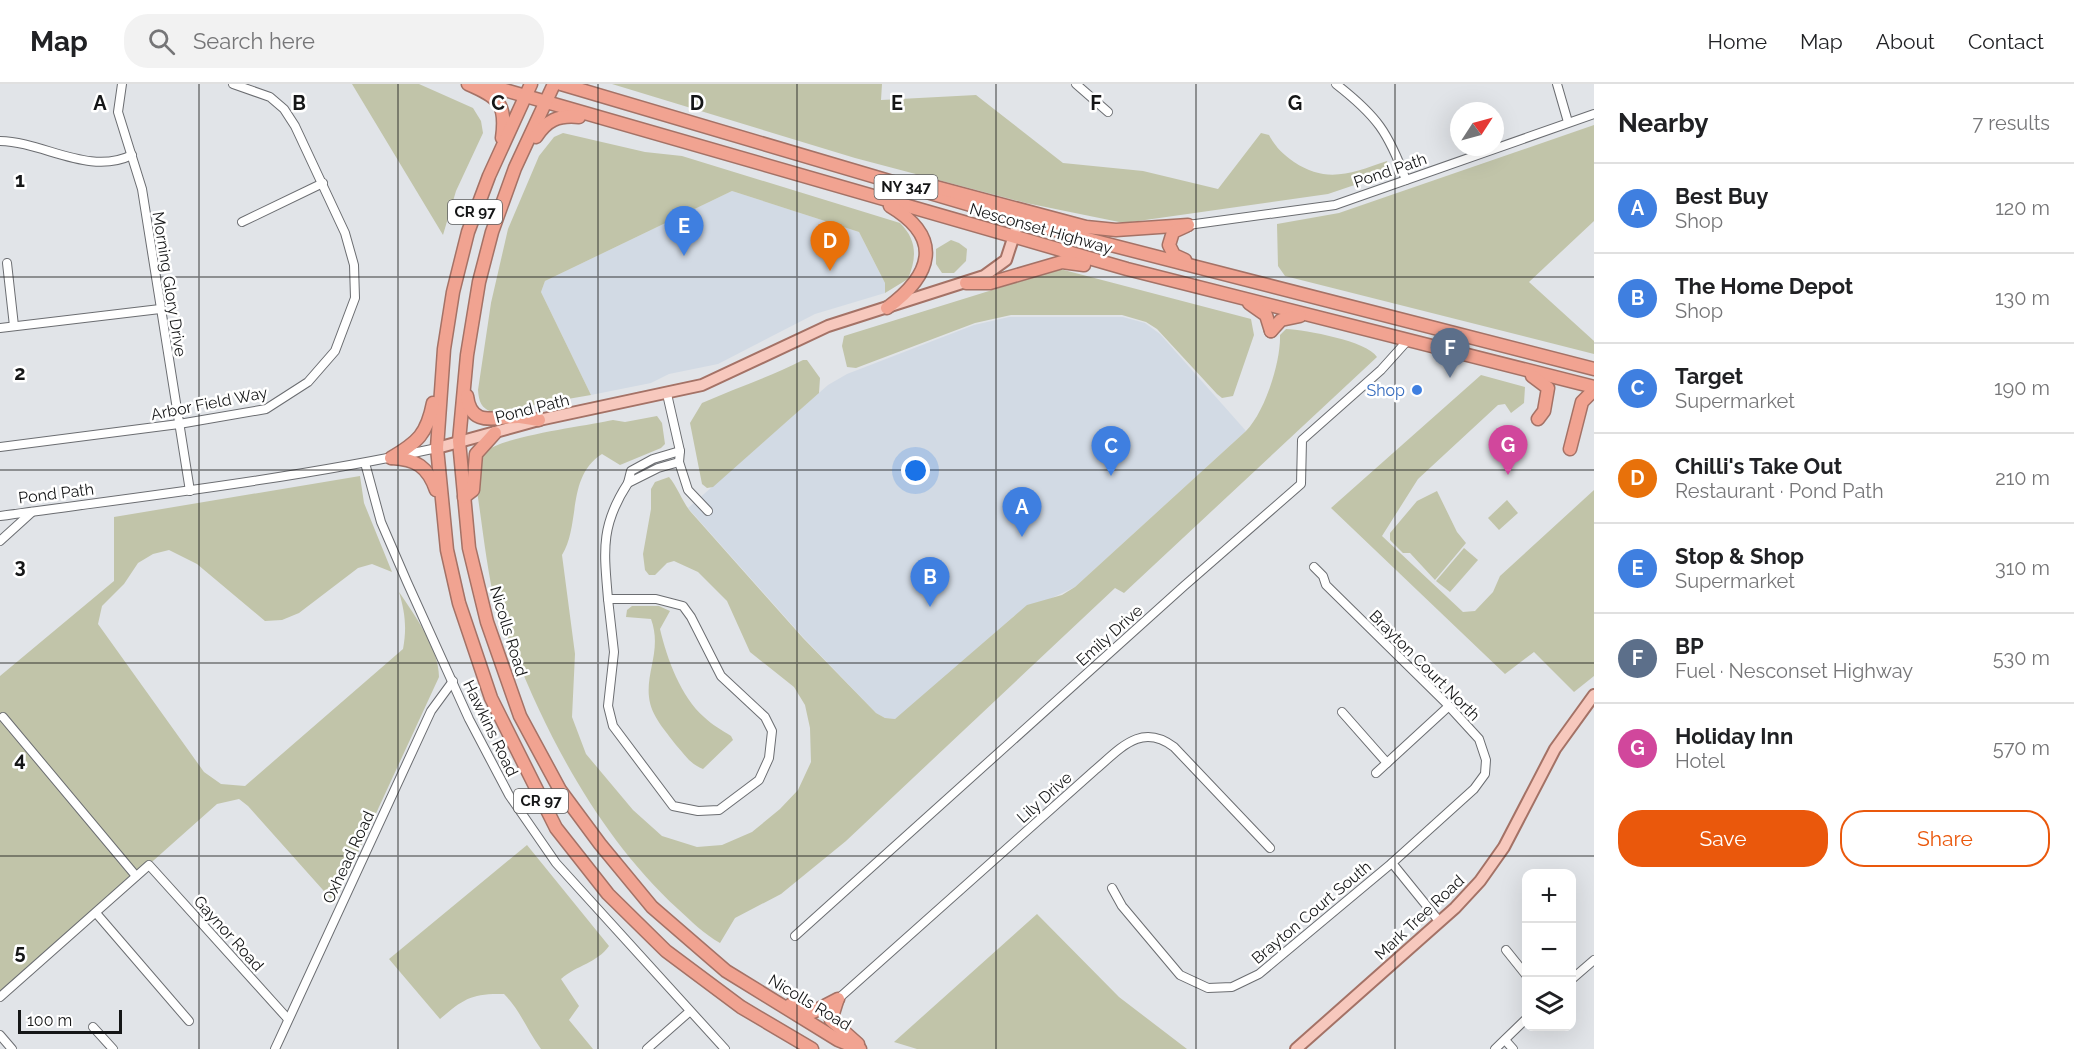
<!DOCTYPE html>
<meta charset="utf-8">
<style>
:root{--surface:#fff;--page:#f2f2f2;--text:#202124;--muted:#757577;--line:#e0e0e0;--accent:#ea580c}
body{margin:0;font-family:Raleway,sans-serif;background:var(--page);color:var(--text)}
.controls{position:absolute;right:18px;bottom:18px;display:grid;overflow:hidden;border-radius:12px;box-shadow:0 6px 24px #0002}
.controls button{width:54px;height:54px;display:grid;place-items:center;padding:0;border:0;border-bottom:2px solid var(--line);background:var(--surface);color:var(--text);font:30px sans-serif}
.compass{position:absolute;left:1450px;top:18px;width:54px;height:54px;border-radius:50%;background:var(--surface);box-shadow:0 6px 24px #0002;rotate:54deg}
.scale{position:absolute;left:18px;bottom:15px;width:104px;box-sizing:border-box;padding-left:6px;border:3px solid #151617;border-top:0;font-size:16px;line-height:21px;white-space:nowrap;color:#151617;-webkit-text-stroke:4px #fff;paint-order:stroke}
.you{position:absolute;left:916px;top:387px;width:21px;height:21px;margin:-15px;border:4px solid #fff;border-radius:50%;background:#1a73e8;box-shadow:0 0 0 9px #1a73e833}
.badge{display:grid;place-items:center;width:39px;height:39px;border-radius:50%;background:var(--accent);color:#fff;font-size:20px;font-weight:700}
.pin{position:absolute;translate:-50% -50px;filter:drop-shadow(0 2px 3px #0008)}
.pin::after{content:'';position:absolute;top:32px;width:21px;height:18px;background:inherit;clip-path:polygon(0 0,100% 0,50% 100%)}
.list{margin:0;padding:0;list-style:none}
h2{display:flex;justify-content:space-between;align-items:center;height:78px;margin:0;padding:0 24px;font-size:26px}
h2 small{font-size:20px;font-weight:400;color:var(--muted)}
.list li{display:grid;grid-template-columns:39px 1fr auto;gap:18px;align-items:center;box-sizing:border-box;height:90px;padding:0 24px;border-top:2px solid var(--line)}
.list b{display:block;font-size:22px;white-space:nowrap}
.list p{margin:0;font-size:20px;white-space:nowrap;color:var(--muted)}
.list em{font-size:20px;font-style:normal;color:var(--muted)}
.actions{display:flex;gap:12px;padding:18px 24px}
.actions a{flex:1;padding:14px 0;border:2px solid var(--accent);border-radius:24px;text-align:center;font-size:21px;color:var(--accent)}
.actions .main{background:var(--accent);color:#fff}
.icon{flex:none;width:33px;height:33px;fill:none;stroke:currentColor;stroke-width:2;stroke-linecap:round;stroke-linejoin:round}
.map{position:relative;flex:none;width:1594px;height:965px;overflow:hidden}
header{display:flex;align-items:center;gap:36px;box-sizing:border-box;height:84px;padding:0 30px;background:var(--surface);border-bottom:2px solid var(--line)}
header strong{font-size:28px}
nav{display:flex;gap:33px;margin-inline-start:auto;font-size:21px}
.search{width:420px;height:54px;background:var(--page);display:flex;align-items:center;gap:15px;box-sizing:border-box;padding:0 21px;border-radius:24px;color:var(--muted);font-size:22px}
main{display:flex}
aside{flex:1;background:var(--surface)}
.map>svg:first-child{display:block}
</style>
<header>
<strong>Map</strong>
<div class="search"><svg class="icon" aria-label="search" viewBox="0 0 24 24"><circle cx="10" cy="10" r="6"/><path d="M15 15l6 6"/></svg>Search here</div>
<nav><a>Home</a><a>Map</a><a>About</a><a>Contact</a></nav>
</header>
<main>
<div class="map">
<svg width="1594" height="965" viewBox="0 0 1594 965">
<rect width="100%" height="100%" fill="#e1e4e8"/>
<g fill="#d2dae4">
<polygon points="732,107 859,148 885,199 885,209 815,230 718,280 669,290 651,299 591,311 541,208 545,197"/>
<polygon points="1009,233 1123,233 1145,239 1160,250 1246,347 1075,503 1014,532 904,630 895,635 885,634 876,629 802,552 688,424 828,301 847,290 974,241"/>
</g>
<g fill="#c1c4a9">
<polygon points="352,0 419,0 473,24 481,37 483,49 456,107 443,151"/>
<path d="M 612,0 L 882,0 L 881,16 L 976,11 L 1063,79 L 1143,87 L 1218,105 L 1261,49 L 1269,51 C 1276,64 1283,70 1294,78 C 1327,100 1352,89 1387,77 L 1390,89 L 1328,110 L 1124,139 L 1026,119 L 855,74 Z"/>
<polygon points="1594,41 1594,137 1529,198 1594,257 1594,270 1285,192 1278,182 1277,140 1339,129"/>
<path d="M 563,49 L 645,68 L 682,72 L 900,139 C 917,156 917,173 908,195 L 885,209 L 885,199 L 859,148 L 732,107 L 545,197 L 541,208 L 591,311 L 492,328 C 481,324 479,318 478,306 L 491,219 L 508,145 L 539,72 L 554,53 Z"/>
<polygon points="951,156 959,159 967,165 966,177 954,189 942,189 936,180 936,165"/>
<polygon points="1060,185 1251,235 1254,251 1233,312 1222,314 1217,310 1157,245 1146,238 1122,231 1011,231 975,239 856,284 847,283 842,262 844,252"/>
<path d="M 1286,245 C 1306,246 1367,257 1377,273 L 1124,509 L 1115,504 L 846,757 L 781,810 L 735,834 L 720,859 C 704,850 691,837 678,825 C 604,757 552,663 515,570 C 509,555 500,540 496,524 C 486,482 482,437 475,394 C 477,384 478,376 485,368 C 502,352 587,342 613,336 L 625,338 L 657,332 L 662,339 L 665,360 L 661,364 L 620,381 L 602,370 C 566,393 581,440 562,471 L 575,570 L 572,633 L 586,670 L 633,726 L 662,752 L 697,763 L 722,761 L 752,748 L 780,725 L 798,706 L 811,678 L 810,644 L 805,621 L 794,603 L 750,568 L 727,517 L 698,488 L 674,477 L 667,479 L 655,491 L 649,491 L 645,486 L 643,470 L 651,425 L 651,405 L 655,398 L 669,393 C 677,402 682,417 690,427 L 803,554 L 876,629 L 885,634 L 895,635 L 1027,521 L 1062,511 L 1075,503 L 1246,347 C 1265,328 1281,277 1280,251 Z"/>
<path d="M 803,276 L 807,276 L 820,294 L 819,309 L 713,403 L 707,404 L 702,400 L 690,339 L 702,319 C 736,304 770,293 803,276 Z"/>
<polygon points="1481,291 1525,303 1524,319 1511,329 1505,320 1498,321 1418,395 1382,452 1463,528 1475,527 1493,508 1500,492 1594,406 1594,592 1574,608 1534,568 1505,590 1331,424"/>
<path d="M 360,392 L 364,419 L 392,488 L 372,480 L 358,484 L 299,529 L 282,536 L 265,537 L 197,480 L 169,466 L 153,470 L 138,479 L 124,500 L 102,522 L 98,540 L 204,688 L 221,700 L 245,702 L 403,565 C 407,544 405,528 399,508 C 415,532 439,564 439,593 L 336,816 L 331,815 L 248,722 L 239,715 L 217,720 L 0,913 L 0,592 L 114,497 L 114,433 Z"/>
<polygon points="1437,407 1457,448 1466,459 1435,496 1410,469 1403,469 1390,456 1390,449 1417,417"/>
<polygon points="1507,416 1518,429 1499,446 1488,434"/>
<polygon points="1464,464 1478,476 1450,508 1436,497"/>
<path d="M 632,522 L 659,522 L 670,527 L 660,545 C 667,575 681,613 704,633 C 712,641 722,646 731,652 L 733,656 L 703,685 C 690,680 685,671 676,661 C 665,646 651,632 649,613 C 646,587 662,565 651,535 L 626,533 L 627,526 Z"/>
<path d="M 527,761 L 609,862 C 597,879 577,881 561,895 L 579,922 L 569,936 L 593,965 L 541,965 C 527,946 520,926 504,910 C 472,909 463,915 440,935 L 389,875 Z"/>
<polygon points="1037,830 1119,913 1187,965 917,965 894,958"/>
</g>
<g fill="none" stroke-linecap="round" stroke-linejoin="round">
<defs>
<g id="minor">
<polyline points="122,0 118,28 142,105 190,407"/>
<polyline points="1076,0 1108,28"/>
<path d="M 1336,0 C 1377,32 1388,48 1406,96"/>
<polyline points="1557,0 1568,38"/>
<path d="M 0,57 C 44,58 89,92 132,71"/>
<polyline points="242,138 323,99"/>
<polyline points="1188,141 1335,121 1594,30"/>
<polyline points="7,179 14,242"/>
<polyline points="0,244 160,225"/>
<polyline points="667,310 680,367 679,378 688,406 708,427"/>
<polyline points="0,363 179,340 266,325 308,298 335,267 355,214 354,181 345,149 295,42 284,25 270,13 233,0"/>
<polyline points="679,378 658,384 628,399 631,387 653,375 680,367"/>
<polyline points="365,379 381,438 407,498 469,635 509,711 556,779 725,965"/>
<path d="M 0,432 C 146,412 292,395 437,364"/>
<polyline points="0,457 32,428"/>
<polygon points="608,515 656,515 683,522 691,533 721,592 765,633 772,647 769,674 759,696 719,726 698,727 673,722 613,642 608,622 614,568"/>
<path d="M 608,515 C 604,467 600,442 628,399"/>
<polyline points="1342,628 1387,679"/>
<polyline points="3,633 136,792"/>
<polyline points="1376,689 1449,622"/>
<polyline points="1392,779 1439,837"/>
<polyline points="1112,804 1122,822 1180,891 1208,904 1232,903 1259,890 1392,779 1474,705 1485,690 1486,676 1479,655 1446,619 1326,501 1323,492 1314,483"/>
<polyline points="96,829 189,937"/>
<polyline points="795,852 1184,502 1301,400 1302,356 1381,286 1408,256"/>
<polyline points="1506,866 1526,891"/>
<polyline points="1572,895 1594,876"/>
<polyline points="0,913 149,781 288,935"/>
<path d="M 838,915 L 1095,686 C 1120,665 1141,638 1174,663 L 1270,764"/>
<polyline points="93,943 113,965"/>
<polyline points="0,951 12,965"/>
<polyline points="1505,956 1513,965"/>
<polyline points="275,965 431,627 453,597"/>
<polyline points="647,965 689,928"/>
<polyline points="1495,965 1526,935"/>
</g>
<g id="major">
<polyline points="437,364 539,336 702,301 828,242 984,192 1006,176 1019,136"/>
<polyline points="1296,965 1455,824 1480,797 1504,763 1555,665 1594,611"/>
</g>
<g id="highway">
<path d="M 468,0 C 498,13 507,19 502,54"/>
<polyline points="484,0 1127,185 1594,303"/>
<polyline points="531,0 489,92 468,148 453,208 444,265 437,364 447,466 459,519 491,614 556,744 608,810 666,867 741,923 812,965"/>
<polyline points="554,0 515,84 492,148 479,198 467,271 459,357 469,464 487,538 520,632 560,706 600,760 652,823 726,887 838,956 860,965"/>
<polyline points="561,0 1072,151 1594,285"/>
<path d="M 536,53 C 547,36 558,31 579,33"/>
<polyline points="917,98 1086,143 1116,146 1188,141"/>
<polyline points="1185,176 1174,171 1169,161 1173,148 1186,142"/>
<polyline points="966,199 990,199 1062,178 1084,181"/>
<polyline points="1249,219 1266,231 1271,247"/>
<path d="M 887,224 C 932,191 944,154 890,122"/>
<polyline points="1271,247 1281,236 1300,232"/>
<polyline points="1532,292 1548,304 1544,327 1538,335"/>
<path d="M 467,312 C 471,345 497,332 520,333 C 526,334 533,335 539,336"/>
<polyline points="1570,365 1582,318 1594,306"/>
<path d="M 391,374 C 418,358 427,350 433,319"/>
<path d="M 392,374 C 416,375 428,383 436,406"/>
<polyline points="464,413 473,406 476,370 495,349"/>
<polyline points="837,917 831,936 858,960"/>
<polyline points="790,921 813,928 838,915"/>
</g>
</defs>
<use href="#minor" stroke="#6b6d71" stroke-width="10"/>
<use href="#major" stroke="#a47266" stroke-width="14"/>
<use href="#highway" stroke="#a47266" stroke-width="15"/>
<use href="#minor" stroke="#fff" stroke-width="8"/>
<use href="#major" stroke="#f7c8bd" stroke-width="10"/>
<use href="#highway" stroke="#f1a391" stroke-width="12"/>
</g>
<path fill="none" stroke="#151617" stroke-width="1.5" stroke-opacity="0.55" d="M 199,0 L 199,965M 398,0 L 398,965M 598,0 L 598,965M 797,0 L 797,965M 996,0 L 996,965M 1196,0 L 1196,965M 1395,0 L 1395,965M 0,193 L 1594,193M 0,386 L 1594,386M 0,579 L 1594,579M 0,772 L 1594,772"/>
<circle fill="#3f7fe0" stroke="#fff" stroke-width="2" cx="1417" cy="306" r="6"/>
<g text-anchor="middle" stroke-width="5" stroke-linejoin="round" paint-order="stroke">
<g fill="#fff" stroke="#5b5c5d" stroke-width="1.5">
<rect x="874.5" y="91" width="63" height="24" rx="4.5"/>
<rect x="448" y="116" width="54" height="24" rx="4.5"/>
<rect x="514" y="705" width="54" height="24" rx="4.5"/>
</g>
<g font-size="15" font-weight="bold" fill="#151617">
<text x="906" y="108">NY 347</text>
<text x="475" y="133">CR 97</text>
<text x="541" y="722">CR 97</text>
</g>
<g font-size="16" fill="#151617" stroke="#fff">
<text transform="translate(1390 86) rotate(-19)" y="6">Pond Path</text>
<text transform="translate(1041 144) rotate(16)" y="6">Nesconset Highway</text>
<text transform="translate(170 200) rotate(81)" y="6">Morning Glory Drive</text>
<text transform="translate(209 319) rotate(-11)" y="6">Arbor Field Way</text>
<text transform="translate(532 324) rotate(-14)" y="6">Pond Path</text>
<text transform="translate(56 409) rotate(-7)" y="6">Pond Path</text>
<text transform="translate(509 547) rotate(73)" y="6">Nicolls Road</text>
<text transform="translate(1109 551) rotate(-42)" y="6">Emily Drive</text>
<text transform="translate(1425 581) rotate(45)" y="6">Brayton Court North</text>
<text transform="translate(491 644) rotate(64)" y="6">Hawkins Road</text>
<text transform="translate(1044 713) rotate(-42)" y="6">Lily Drive</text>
<text transform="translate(348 773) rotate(-65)" y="6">Oxhead Road</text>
<text transform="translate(1311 828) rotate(-40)" y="6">Brayton Court South</text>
<text transform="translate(1419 833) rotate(-43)" y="6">Mark Tree Road</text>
<text transform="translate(229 849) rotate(48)" y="6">Gaynor Road</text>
<text transform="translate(810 918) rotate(31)" y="6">Nicolls Road</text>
</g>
<g font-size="16" fill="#366cbe" stroke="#fff" text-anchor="end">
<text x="1405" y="312">Shop</text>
</g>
</g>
<g font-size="20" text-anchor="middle" font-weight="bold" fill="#151617" stroke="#fff" stroke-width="5" stroke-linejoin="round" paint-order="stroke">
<text x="100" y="26">A</text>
<text x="299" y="26">B</text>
<text x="498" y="26">C</text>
<text x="697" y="26">D</text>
<text x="897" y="26">E</text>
<text x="1096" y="26">F</text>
<text x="1295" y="26">G</text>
<text x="20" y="103">1</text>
<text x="20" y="296">2</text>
<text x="20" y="489">3</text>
<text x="20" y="682">4</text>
<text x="20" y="875">5</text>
</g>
</svg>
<div class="controls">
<button>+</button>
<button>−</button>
<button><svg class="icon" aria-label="layers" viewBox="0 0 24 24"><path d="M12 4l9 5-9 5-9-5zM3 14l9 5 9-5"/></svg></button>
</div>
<svg class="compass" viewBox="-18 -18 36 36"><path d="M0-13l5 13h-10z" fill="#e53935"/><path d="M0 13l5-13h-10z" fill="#757577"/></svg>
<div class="scale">100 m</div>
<div class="you"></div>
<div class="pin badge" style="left:1022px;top:453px;background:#3f7fe0">A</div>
<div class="pin badge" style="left:930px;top:523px;background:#3f7fe0">B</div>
<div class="pin badge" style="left:1111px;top:392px;background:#3f7fe0">C</div>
<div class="pin badge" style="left:830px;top:187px;background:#e8710a">D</div>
<div class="pin badge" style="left:684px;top:172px;background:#3f7fe0">E</div>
<div class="pin badge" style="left:1450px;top:294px;background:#5c6f8a">F</div>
<div class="pin badge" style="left:1508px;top:391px;background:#d1479c">G</div>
</div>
<aside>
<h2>Nearby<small>7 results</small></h2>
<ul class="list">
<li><span class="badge" style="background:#3f7fe0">A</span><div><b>Best Buy</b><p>Shop</p></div><em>120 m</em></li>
<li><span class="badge" style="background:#3f7fe0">B</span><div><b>The Home Depot</b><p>Shop</p></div><em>130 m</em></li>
<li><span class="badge" style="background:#3f7fe0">C</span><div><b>Target</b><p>Supermarket</p></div><em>190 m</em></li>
<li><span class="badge" style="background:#e8710a">D</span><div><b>Chilli's Take Out</b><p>Restaurant · Pond Path</p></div><em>210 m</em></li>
<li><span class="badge" style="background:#3f7fe0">E</span><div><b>Stop &amp; Shop</b><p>Supermarket</p></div><em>310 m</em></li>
<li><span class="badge" style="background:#5c6f8a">F</span><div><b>BP</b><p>Fuel · Nesconset Highway</p></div><em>530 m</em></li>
<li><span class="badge" style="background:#d1479c">G</span><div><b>Holiday Inn</b><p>Hotel</p></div><em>570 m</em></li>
</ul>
<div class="actions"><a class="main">Save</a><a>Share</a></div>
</aside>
</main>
